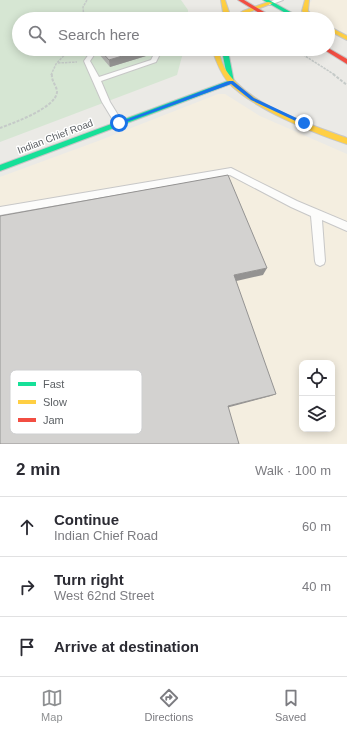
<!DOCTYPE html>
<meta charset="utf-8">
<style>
:root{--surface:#fff;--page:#f7f7f7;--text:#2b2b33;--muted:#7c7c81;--line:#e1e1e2;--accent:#8e9092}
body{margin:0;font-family:Helvetica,sans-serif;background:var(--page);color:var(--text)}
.controls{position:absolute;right:12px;bottom:12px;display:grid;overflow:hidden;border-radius:8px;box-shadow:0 2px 10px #0003}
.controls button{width:36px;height:36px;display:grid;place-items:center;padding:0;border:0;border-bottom:1px solid var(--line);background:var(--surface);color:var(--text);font:20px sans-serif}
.stop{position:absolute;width:12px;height:12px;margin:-9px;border:3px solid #1a73e8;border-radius:50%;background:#fff}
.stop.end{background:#1a73e8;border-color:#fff;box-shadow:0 1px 4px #0008}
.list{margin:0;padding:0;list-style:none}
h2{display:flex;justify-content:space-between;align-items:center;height:52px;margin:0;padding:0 16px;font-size:17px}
h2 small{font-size:13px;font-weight:400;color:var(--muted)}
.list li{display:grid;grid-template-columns:26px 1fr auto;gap:12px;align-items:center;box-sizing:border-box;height:60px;padding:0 16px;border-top:1px solid var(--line)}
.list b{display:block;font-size:15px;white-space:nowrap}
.list p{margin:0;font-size:13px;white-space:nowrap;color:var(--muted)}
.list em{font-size:13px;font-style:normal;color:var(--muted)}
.icon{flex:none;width:22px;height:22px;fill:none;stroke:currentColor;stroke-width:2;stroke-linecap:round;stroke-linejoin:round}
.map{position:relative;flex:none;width:347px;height:444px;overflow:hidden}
.search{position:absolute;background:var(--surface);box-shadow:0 2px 10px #0003;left:12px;right:12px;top:12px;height:44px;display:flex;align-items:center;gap:10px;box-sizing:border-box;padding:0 14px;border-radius:22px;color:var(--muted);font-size:15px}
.sheet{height:232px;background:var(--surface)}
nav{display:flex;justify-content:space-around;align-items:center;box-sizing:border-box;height:56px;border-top:1px solid var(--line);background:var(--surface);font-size:11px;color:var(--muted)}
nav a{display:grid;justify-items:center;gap:2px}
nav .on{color:var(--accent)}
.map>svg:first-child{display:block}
</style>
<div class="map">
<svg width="347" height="444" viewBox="0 0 347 444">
<rect width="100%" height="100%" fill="#ebeae6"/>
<g fill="#f4eee0" fill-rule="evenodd">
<polygon points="312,0 347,0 347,35 328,25 328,19 316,19 307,7"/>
<path d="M 218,94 L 225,94 L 260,116 L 347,154 L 347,444 L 0,444 L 0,177 L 98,141 ZM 302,363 L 332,363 L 332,429 L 302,429 Z"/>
</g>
<polygon fill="#d6e6d3" points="0,0 181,0 188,10 188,19 19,19 19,49 184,49 177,75 0,142"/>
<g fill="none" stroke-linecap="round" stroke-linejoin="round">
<defs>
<g id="lane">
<polygon points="274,0 283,0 270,5 267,3"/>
<polygon points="103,49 96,52 90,61 99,77 151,60 154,54 149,49 156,49 160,54 156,62 101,81 110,102 123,123 119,126 116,125 102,102 84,61 92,50"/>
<polygon points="231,168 297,201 347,222 347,231 322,220 325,261 324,264 320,266 316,264 315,261 311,216 291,207 230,175 0,215 0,207"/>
</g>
<g id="fast">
<polygon points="263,0 269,0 303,19 296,19"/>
<polygon points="224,49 230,49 229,56 234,82 233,83 0,171 0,165 228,81 223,56"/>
</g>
<g id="slow">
<polygon points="221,0 225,0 229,12 228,19 222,19 223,12"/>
<polygon points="305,0 309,0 308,11 315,19 309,19 302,11"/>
<polygon points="268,2 273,3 247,13 238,19 231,19 243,11"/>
<polygon points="328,26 347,36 347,40 328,30"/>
<path d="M 212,49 L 218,49 C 220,55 221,61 224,67 C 246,105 307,123 347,138 L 347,144 C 313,133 252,108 228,82 C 220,72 216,61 212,49 Z"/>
</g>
<g id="jam">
<polygon points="238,0 244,0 276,19 269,19"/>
<polygon points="328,48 347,59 347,64 323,49 328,49"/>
</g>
</defs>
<use href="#lane" stroke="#c7c7c7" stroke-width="2"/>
<use href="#fast" stroke="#c7c7c7" stroke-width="2"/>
<use href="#slow" stroke="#c7c7c7" stroke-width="2"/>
<use href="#jam" stroke="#c7c7c7" stroke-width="2"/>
<g stroke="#c5cac8" stroke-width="1.5" stroke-dasharray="2.5 1" stroke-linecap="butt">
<polyline points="84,19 83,7 87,0"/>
<polyline points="294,49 335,75"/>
<polyline points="58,63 77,62"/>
<polyline points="51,75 56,64 70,49"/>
</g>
<g stroke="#c5cac8" stroke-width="2" stroke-dasharray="3 1.5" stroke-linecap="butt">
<polyline points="333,74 347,85"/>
<path d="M 0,128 C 13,123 56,108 57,92 C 57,86 51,81 52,74"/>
</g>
<use href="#lane" fill="#fcfcfb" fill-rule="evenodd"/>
<use href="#fast" fill="#16e098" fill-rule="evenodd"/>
<use href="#slow" fill="#ffcf43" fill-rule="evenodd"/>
<use href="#jam" fill="#f24e42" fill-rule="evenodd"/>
</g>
<polygon fill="#b5b5b3" points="97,49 145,49 146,56 110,67 98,53"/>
<g fill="#949392">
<polygon points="145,49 146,56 110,67 109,60"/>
<polygon points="267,268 263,275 232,282 234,275"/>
<polygon points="276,394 271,396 226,408 228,406"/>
</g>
<g fill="#d3d2d0" stroke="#949392">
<polygon points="99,49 145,49 109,60"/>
<polygon points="228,175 267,268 234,275 276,394 228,406 239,444 0,444 0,216"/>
</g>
<polygon fill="#1a73e8" points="229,81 233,81 254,98 307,123 302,124 251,100 231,84 121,124 117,123"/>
<g text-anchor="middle" stroke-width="3" stroke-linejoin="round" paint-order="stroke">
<g font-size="10" fill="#5c6064" stroke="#fff">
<text transform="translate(55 136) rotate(-21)" y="4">Indian Chief Road</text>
</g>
</g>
<rect x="10" y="370" width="132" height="64" rx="6" fill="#fff" stroke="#cecfd0" stroke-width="1"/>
<rect x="18" y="382" width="18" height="4" fill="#16e098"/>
<rect x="18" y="400" width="18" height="4" fill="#ffcf43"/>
<rect x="18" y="418" width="18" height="4" fill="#f24e42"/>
<g font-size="11" fill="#5c6064">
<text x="43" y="388">Fast</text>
<text x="43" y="406">Slow</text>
<text x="43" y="424">Jam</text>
</g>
</svg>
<div class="controls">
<button><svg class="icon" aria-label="locate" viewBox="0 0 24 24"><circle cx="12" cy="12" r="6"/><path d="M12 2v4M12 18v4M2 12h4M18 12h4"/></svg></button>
<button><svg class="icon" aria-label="layers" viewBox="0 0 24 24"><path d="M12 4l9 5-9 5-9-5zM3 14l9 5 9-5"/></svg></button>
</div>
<div class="stop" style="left:119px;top:123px"></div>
<div class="stop end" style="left:304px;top:123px"></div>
<div class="search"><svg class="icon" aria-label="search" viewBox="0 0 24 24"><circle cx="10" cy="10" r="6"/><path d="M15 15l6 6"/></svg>Search here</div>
</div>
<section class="sheet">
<h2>2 min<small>Walk · 100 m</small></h2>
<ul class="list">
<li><svg class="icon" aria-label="ahead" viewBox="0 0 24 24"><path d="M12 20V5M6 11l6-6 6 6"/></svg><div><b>Continue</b><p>Indian Chief Road</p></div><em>60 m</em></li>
<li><svg class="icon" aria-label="right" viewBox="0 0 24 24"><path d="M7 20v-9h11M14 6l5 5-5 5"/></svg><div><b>Turn right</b><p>West 62nd Street</p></div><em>40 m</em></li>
<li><svg class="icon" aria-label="arrive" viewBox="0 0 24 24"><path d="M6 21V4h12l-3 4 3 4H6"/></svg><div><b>Arrive at destination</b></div></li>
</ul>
</section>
<nav>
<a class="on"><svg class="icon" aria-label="map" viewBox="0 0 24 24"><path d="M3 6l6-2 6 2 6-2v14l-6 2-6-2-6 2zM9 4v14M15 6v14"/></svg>Map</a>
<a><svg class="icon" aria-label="directions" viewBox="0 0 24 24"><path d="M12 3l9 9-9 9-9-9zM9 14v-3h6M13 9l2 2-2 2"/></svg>Directions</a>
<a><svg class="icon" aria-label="saved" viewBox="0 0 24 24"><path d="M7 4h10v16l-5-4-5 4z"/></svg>Saved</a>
</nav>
